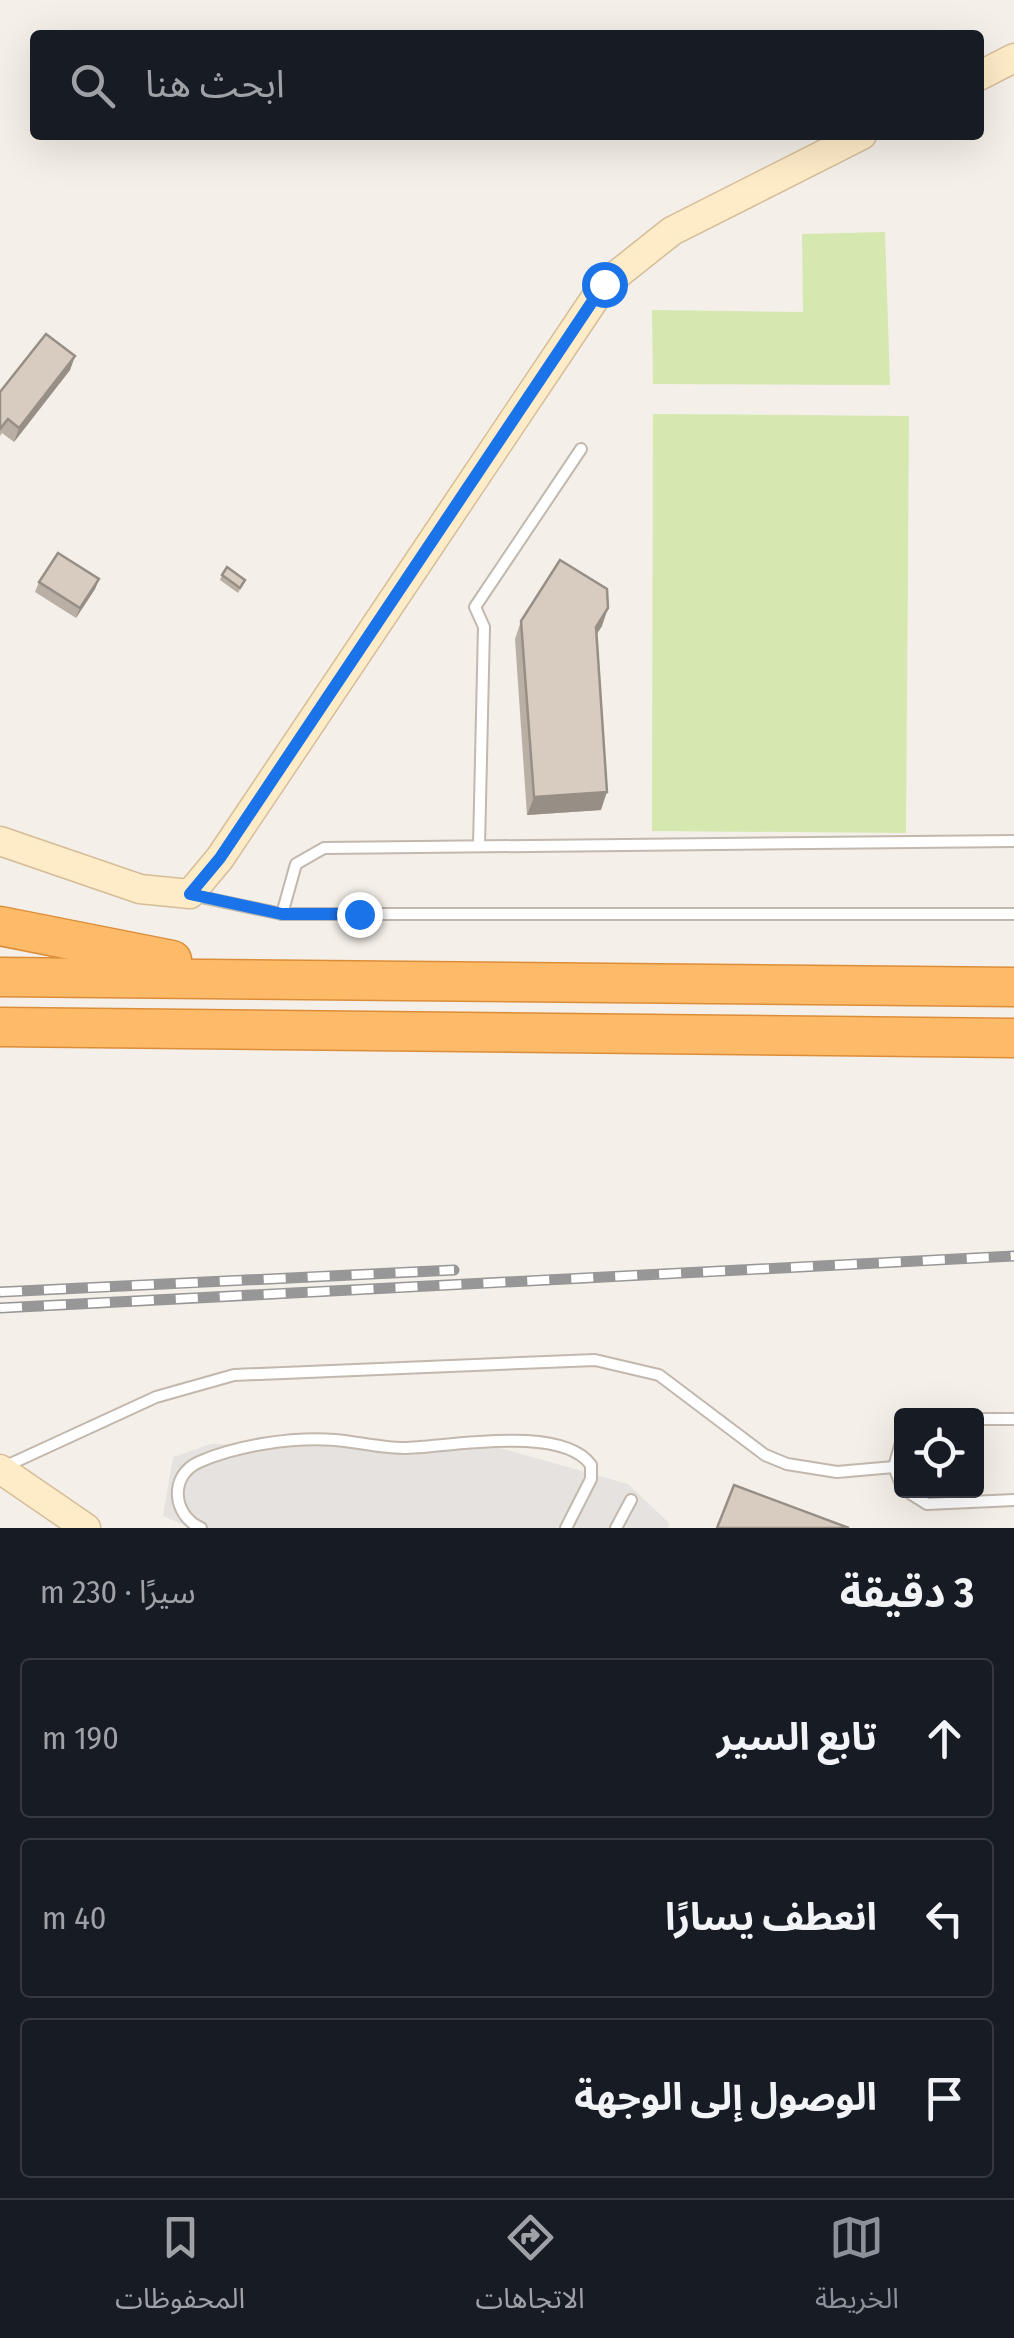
<!DOCTYPE html>
<html lang="ar">
<meta charset="utf-8">
<style>
:root{--surface:#171b24;--page:#20242c;--text:#f1f3f6;--muted:#9ea1a6;--line:#363941;--accent:#8c9099}
body{margin:0;font-family:"Fira Sans Condensed","Noto Sans Arabic",sans-serif;background:var(--page);color:var(--text);direction:rtl}
.controls{position:absolute;right:30px;bottom:30px;display:grid;overflow:hidden;border-radius:10px;box-shadow:0 10px 40px #0002}
.controls button{width:90px;height:90px;display:grid;place-items:center;padding:0;border:0;border-bottom:2px solid var(--line);background:var(--surface);color:var(--text);font:50px sans-serif}
.stop{position:absolute;width:30px;height:30px;margin:-22px;border:8px solid #1a73e8;border-radius:50%;background:#fff}
.stop.end{background:#1a73e8;border-color:#fff;box-shadow:0 2px 10px #0008}
.list{margin:0;padding:0;list-style:none}
h2{display:flex;justify-content:space-between;align-items:center;height:130px;margin:0;padding:0 40px;font-size:42px}
h2 small{font-size:32px;font-weight:400;color:var(--muted)}
.list li{display:grid;grid-template-columns:65px 1fr auto;gap:30px;align-items:center;box-sizing:border-box;height:160px;margin:0 20px 20px;padding:0 20px;border:2px solid var(--line);border-radius:10px}
.list b{display:block;font-size:38px;white-space:nowrap}
.list em{font-size:32px;font-style:normal;color:var(--muted)}
.icon{flex:none;width:55px;height:55px;fill:none;stroke:currentColor;stroke-width:2;stroke-linecap:round;stroke-linejoin:round}
.map{position:relative;flex:none;width:1014px;height:1528px;overflow:hidden;direction:ltr}
.search{position:absolute;background:var(--surface);box-shadow:0 10px 40px #0002;left:30px;right:30px;top:30px;height:110px;display:flex;align-items:center;gap:25px;box-sizing:border-box;padding:0 35px;border-radius:10px;color:var(--muted);font-size:38px}
.sheet{height:670px;background:var(--surface)}
nav{display:flex;justify-content:space-around;align-items:center;box-sizing:border-box;height:140px;border-top:2px solid var(--line);background:var(--surface);font-size:28px;color:var(--muted)}
nav a{display:grid;justify-items:center;gap:5px}
nav .on{color:var(--accent)}
.map>svg:first-child{display:block}
</style>
<div class="map">
<svg width="1014" height="1528" viewBox="0 0 1014 1528">
<rect width="100%" height="100%" fill="#f4efe8"/>
<g fill="#d5e8b0">
<polygon points="885,232 890,385 653,384 652,310 803,312 802,234"/>
<polygon points="653,414 909,416 906,833 652,831"/>
</g>
<polygon fill="#e5e2df" points="211,1444 500,1448 628,1484 669,1523 668,1528 192,1528 163,1516 173,1457"/>
<g fill="none" stroke-linecap="round" stroke-linejoin="round">
<defs>
<g id="lane">
<polyline points="479,846 484,627 475,607 581,449"/>
<polyline points="196,896 282,914 1014,914"/>
<polyline points="282,914 296,864 324,848 1014,841"/>
<polyline points="976,1419 1014,1419"/>
<polyline points="902,1439 894,1467 902,1487"/>
<polyline points="6,1466 156,1397 234,1375 595,1360 659,1375 765,1455 787,1464 837,1472 894,1467"/>
<polyline points="905,1490 927,1504 1014,1500"/>
<path d="M 201,1528 C 173,1516 168,1476 199,1462 C 237,1445 293,1437 335,1440 C 358,1442 381,1448 404,1448 C 448,1447 561,1424 591,1465 L 591,1479 L 566,1528"/>
<polyline points="616,1528 631,1500"/>
</g>
<g id="secondary">
<polyline points="979,76 1014,58"/>
<polyline points="0,841 140,889 190,894 220,858 604,285 672,231 862,135"/>
<polyline points="0,1469 86,1528"/>
</g>
<g id="highway">
<polyline points="0,926 172,960"/>
<polyline points="0,977 1014,987"/>
<polyline points="0,1027 1014,1038"/>
</g>
</defs>
<use href="#lane" stroke="#c2b8ad" stroke-width="14"/>
<use href="#secondary" stroke="#d4bd98" stroke-width="31"/>
<use href="#highway" stroke="#dd8d38" stroke-width="41"/>
<use href="#lane" stroke="#fff" stroke-width="10"/>
<use href="#secondary" stroke="#feebc7" stroke-width="28"/>
<use href="#highway" stroke="#fdbb69" stroke-width="38"/>
<defs>
<g id="rail">
<polyline points="0,1292 454,1270"/>
<polyline points="0,1308 1014,1256"/>
</g>
</defs>
<use href="#rail" stroke="#979797" stroke-width="11"/>
<use href="#rail" stroke="#fff" stroke-width="8" stroke-dasharray="22" stroke-linecap="butt"/>
</g>
<g fill="#baafa5">
<polygon points="75,356 70,370 14,442 2,433 0,436 0,392"/>
<polygon points="222,575 245,580 238,593 220,580"/>
<polygon points="99,579 95,589 76,618 35,592 39,582"/>
<polygon points="521,621 602,626 596,634 601,810 527,815 515,639"/>
</g>
<g fill="#978f86">
<polygon points="75,356 70,370 14,442 19,428"/>
<polygon points="99,579 95,589 76,618 80,608"/>
<polygon points="608,608 602,626 590,645 596,627"/>
<polygon points="607,792 601,810 527,815 534,797"/>
</g>
<g fill="#d8ccc0" stroke="#978f86" stroke-width="2.5">
<polygon points="46,334 75,356 19,428 8,419 0,429 0,392"/>
<polygon points="58,553 99,579 80,608 39,582"/>
<polygon points="560,560 607,589 608,608 596,627 607,792 534,797 521,621"/>
<polygon points="227,567 245,580 240,588 222,575"/>
<polygon points="734,1485 849,1528 717,1528"/>
</g>
<g fill="none" stroke-linecap="round" stroke-linejoin="round">
<polyline stroke="#1a73e8" stroke-width="12" points="359,914 282,914 190,894 220,858 604,284"/>
</g>
</svg>
<div class="controls">
<button><svg class="icon" aria-label="locate" viewBox="0 0 24 24"><circle cx="12" cy="12" r="6"/><path d="M12 2v4M12 18v4M2 12h4M18 12h4"/></svg></button>
</div>
<div class="stop" style="left:604px;top:284px"></div>
<div class="stop end" style="left:359px;top:914px"></div>
<div class="search"><svg class="icon" aria-label="search" viewBox="0 0 24 24"><circle cx="10" cy="10" r="6"/><path d="M15 15l6 6"/></svg>ابحث هنا</div>
</div>
<section class="sheet">
<h2>3 دقيقة<small>سيرًا · 230 m</small></h2>
<ul class="list">
<li><svg class="icon" aria-label="ahead" viewBox="0 0 24 24"><path d="M12 20V5M6 11l6-6 6 6"/></svg><div><b>تابع السير</b></div><em>190 m</em></li>
<li><svg class="icon" aria-label="left" viewBox="0 0 24 24"><path d="M17 20v-9H6M10 6l-5 5 5 5"/></svg><div><b>انعطف يسارًا</b></div><em>40 m</em></li>
<li><svg class="icon" aria-label="arrive" viewBox="0 0 24 24"><path d="M6 21V4h12l-3 4 3 4H6"/></svg><div><b>الوصول إلى الوجهة</b></div></li>
</ul>
</section>
<nav>
<a class="on"><svg class="icon" aria-label="map" viewBox="0 0 24 24"><path d="M3 6l6-2 6 2 6-2v14l-6 2-6-2-6 2zM9 4v14M15 6v14"/></svg>الخريطة</a>
<a><svg class="icon" aria-label="directions" viewBox="0 0 24 24"><path d="M12 3l9 9-9 9-9-9zM9 14v-3h6M13 9l2 2-2 2"/></svg>الاتجاهات</a>
<a><svg class="icon" aria-label="saved" viewBox="0 0 24 24"><path d="M7 4h10v16l-5-4-5 4z"/></svg>المحفوظات</a>
</nav>
